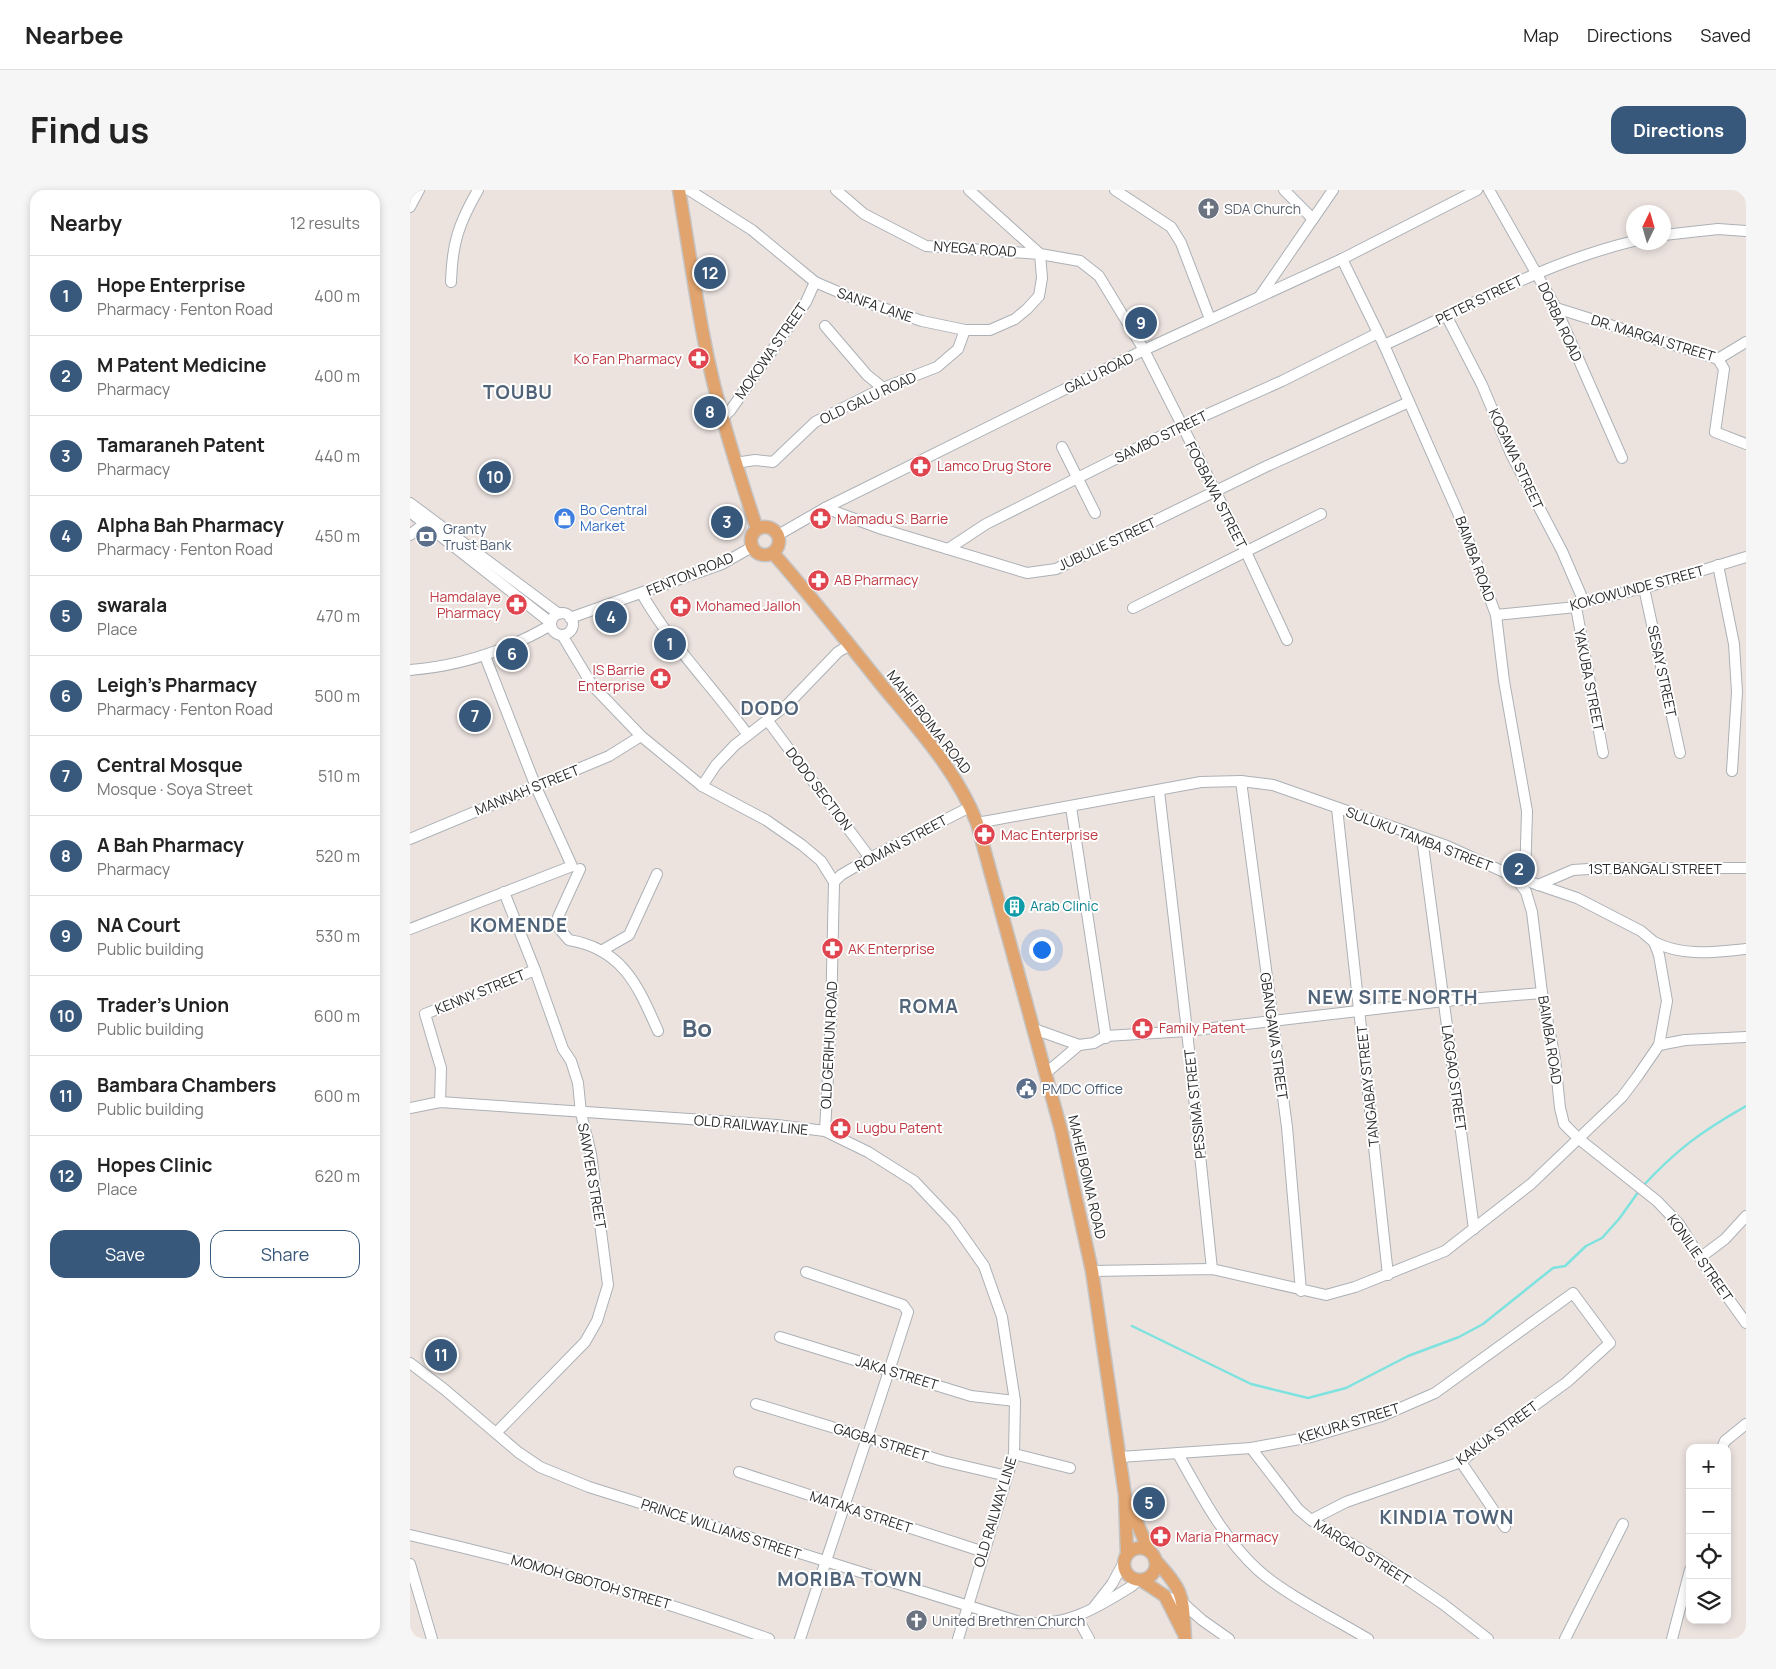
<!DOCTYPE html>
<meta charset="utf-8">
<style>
:root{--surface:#fff;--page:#f6f6f6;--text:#222;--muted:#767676;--line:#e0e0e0;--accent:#37587b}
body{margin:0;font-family:Manrope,sans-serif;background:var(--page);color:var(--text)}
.controls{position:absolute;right:15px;bottom:15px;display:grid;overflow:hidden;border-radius:10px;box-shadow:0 2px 8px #0003}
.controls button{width:45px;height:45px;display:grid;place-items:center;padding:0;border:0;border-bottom:1px solid var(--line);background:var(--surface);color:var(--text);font:25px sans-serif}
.compass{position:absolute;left:1216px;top:15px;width:45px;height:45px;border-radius:50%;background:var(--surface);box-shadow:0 2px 8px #0003;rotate:5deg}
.you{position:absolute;left:631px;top:759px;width:18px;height:18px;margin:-12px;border:4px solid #fff;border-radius:50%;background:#1a73e8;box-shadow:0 0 0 8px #1a73e833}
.badge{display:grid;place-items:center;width:32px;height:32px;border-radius:50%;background:var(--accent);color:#fff;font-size:16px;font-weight:700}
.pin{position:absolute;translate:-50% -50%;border:2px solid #fff;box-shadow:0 1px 5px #0006}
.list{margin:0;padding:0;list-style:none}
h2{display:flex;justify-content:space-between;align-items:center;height:65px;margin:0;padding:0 20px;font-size:21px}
h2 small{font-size:16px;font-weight:400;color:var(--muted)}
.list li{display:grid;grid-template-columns:32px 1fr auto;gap:15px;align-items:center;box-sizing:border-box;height:80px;padding:0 20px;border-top:1px solid var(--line)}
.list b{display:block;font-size:19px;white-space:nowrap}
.list p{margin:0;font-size:16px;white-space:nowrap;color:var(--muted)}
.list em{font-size:16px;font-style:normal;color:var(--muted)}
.actions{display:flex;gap:10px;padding:15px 20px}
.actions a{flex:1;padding:11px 0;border:1px solid var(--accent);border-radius:15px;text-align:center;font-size:18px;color:var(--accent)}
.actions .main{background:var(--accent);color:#fff}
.icon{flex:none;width:28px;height:28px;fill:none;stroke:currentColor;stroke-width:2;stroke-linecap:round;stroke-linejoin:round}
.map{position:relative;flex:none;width:1336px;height:1449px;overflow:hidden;border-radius:15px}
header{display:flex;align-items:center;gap:30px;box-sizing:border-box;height:70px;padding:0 25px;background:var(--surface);border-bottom:1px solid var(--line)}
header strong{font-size:24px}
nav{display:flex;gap:28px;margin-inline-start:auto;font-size:18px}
.intro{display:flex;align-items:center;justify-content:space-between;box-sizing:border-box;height:120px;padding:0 30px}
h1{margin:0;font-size:35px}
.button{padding:12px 22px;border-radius:15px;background:var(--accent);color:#fff;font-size:18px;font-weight:700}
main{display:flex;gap:30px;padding:0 30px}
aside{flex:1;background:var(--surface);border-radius:15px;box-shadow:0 2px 8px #0003}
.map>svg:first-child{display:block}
</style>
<header>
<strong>Nearbee</strong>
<nav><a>Map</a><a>Directions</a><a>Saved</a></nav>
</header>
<div class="intro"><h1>Find us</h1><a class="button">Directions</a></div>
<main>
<aside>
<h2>Nearby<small>12 results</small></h2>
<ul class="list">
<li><span class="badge">1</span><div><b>Hope Enterprise</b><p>Pharmacy · Fenton Road</p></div><em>400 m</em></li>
<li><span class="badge">2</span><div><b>M Patent Medicine</b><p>Pharmacy</p></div><em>400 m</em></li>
<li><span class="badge">3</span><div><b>Tamaraneh Patent</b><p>Pharmacy</p></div><em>440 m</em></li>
<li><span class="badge">4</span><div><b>Alpha Bah Pharmacy</b><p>Pharmacy · Fenton Road</p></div><em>450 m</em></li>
<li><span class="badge">5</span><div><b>swarala</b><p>Place</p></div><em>470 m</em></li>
<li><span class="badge">6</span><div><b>Leigh's Pharmacy</b><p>Pharmacy · Fenton Road</p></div><em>500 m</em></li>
<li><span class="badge">7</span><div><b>Central Mosque</b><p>Mosque · Soya Street</p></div><em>510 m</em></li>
<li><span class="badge">8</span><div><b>A Bah Pharmacy</b><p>Pharmacy</p></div><em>520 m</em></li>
<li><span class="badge">9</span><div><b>NA Court</b><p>Public building</p></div><em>530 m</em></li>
<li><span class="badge">10</span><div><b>Trader's Union</b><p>Public building</p></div><em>600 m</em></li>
<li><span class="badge">11</span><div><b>Bambara Chambers</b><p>Public building</p></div><em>600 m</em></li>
<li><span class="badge">12</span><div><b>Hopes Clinic</b><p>Place</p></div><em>620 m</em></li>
</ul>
<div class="actions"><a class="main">Save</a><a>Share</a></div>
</aside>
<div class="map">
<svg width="1336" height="1449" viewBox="0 0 1336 1449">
<rect width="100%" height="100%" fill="#ece3df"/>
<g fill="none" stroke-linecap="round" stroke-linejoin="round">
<g stroke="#7ee2df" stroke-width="2.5">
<path d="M 1232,997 C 1267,959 1292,941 1336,916"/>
<polyline points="722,1136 841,1194 898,1208 936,1198 998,1166 1049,1147 1073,1134 1143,1078 1155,1076 1176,1056 1192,1048 1209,1029 1229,1001"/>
</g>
<defs>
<g id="minor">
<polyline points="279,0 342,40 405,92 440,107 512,131 555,140 580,140 605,129 617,119 629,106 632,88 630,64 516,56 454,24 426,0"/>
<polyline points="559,0 630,64 670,71 689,86 734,160 836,362 877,450"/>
<polyline points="705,0 761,37 771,53 800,129"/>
<polyline points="874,0 903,29"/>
<polyline points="1079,0 1146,118 1212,268"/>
<polyline points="0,17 9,0"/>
<polyline points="1254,45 1308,39 1336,41"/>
<polyline points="932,69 974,155 1048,323 1086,425 1094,491 1117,621 1115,690"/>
<path d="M 41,92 C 42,53 49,33 68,0"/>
<polyline points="850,106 923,0"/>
<polyline points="1146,118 1308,169 1336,152"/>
<polyline points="1037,127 1072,195 1101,264 1152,361 1174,412"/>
<polyline points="415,136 457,185 473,198"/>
<path d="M 974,155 C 1056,118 1135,72 1224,51"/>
<polyline points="1308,169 1314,179 1305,242 1336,254"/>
<polyline points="313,227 320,221 396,112 405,92"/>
<polyline points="652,257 685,323"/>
<polyline points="325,273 345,270 363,272 405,232 473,198 527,177 548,159 555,140"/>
<polyline points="0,313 149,424"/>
<polyline points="415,318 472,339 617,383 646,379 857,276 999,212"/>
<polyline points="0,322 141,433"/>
<polyline points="0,345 15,333"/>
<polyline points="368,345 415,318 734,160 932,69 1067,0"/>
<polyline points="538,359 576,334 771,236 872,191 968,143"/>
<polyline points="1308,375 1324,454 1327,502 1322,581"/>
<polyline points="1234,398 1270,563"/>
<path d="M 232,404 C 261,455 303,497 338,545"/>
<polyline points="1166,417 1193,563"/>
<polyline points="723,418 911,324"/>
<circle cx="152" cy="434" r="11"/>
<polyline points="1086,425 1166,417 1174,412 1234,398 1336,367"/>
<polyline points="160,428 312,374 342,357"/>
<polyline points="152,445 182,495 231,546 292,596 356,630 392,655 411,671 424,692 421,828 415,941"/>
<path d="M 0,480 C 51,476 96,461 141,435"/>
<polyline points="358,531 460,668"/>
<polyline points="831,591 877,937 891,1101"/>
<polyline points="292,596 306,575 325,555 378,514 428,462 440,455"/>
<polyline points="749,601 777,841 802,1079"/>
<polyline points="661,617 696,848"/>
<polyline points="927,618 978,1085"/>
<polyline points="567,633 791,592 831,591 863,595 1037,656 1105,687 1167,708 1231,741 1244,752 1249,765 1257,811 1249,855 1227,887 1212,907 1121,994 1035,1061 945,1097 916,1105 802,1079 682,1081"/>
<polyline points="1012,648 1064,1039"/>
<polyline points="0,649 199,566 231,546"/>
<path d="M 170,679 L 148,727 L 147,736 L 159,750 C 213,759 228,796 248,841"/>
<polyline points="1105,687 1116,702 1122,722 1132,803 1145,869 1150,918 1154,934 1169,949 1247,1011 1269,1034 1296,1077 1336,1133"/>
<polyline points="424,692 431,685 460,668 560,617"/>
<polyline points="1128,695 1163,680 1194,678 1336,678"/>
<polyline points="0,739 162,676 126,597 75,466"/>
<path d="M 1244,752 C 1274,767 1304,762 1336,759"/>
<polyline points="191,761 219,745 247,684"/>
<polyline points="624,839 669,855 684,853 696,846 777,841 1034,811 1132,803"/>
<polyline points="1249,855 1275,850 1336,847"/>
<polyline points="636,883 669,855"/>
<polyline points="30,912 31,878 15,824 125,780"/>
<polyline points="0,918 30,912 367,935 415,941 458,962 504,991 543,1032 574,1076 592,1127 605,1211 604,1264 548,1449"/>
<polyline points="1291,1067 1315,1049 1336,1026"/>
<polyline points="370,1147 561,1206 605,1211"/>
<path d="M 0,1173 L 34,1199 L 108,1262 L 130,1277 L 179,1297 L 610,1432 C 653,1439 687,1418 722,1396 L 728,1390"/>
<polyline points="346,1214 533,1271 597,1286"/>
<polyline points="86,1243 175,1152 187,1131 198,1095 181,964 171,923 168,893 161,871 153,859 125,780 94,702"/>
<polyline points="841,1258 888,1319 901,1330 970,1371 1033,1414 1078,1449"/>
<polyline points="1312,1258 1315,1251 1336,1234"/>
<polyline points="604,1264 660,1278"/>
<path d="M 768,1264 C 791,1305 813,1348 848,1380 C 876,1405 925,1429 958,1449"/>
<polyline points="710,1267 841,1258 901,1247 972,1226 1025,1203 1163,1103 1200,1153 1157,1192 1078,1249 1051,1272 936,1312 901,1330"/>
<polyline points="1051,1272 1095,1337"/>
<polyline points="329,1282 574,1362"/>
<path d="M 0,1345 C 122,1373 242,1406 359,1449"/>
<polyline points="0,1374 22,1449"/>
<polyline points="755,1406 774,1414 792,1430 819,1449"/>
<polyline points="684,1417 702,1394 714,1372"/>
<polyline points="667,1427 679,1449"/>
<path d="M 390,1449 C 426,1340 463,1232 498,1122 L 493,1115 L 396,1082"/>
<polyline points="1155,1449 1213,1334"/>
<polyline points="1262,1449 1280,1380"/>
</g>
<g id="major">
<path d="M 269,0 C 277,48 284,96 293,144 C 305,210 326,275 347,339"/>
<circle cx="355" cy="351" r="14"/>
<path d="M 363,363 C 400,405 435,449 470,493 C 506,537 546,579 567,633 L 651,940 L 682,1081 L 715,1305 L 717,1364"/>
<polyline points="719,1314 739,1361"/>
<circle cx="730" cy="1374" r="16"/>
<path d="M 745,1370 C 776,1403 772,1407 775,1449"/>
<polyline points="731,1390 755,1406 773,1442"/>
</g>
</defs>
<use href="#minor" stroke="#acb1b6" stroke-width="12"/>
<use href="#major" stroke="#c4c4c4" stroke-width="15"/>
<use href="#minor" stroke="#fff" stroke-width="10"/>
<use href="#major" stroke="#e2a46e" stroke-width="12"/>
</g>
<defs>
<symbol id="church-disc" viewBox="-11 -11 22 22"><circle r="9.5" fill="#6b7280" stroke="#fff"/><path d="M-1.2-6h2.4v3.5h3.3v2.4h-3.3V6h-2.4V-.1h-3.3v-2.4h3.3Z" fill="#fff"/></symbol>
<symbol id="pharmacy-disc" viewBox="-11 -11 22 22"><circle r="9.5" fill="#e0444e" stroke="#fff"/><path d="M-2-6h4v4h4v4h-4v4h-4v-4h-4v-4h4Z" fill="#fff"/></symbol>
<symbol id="shop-disc" viewBox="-11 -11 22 22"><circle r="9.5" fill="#3f7fe0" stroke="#fff"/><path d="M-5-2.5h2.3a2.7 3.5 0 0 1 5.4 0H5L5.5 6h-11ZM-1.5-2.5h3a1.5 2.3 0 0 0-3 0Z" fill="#fff"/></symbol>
<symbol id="bank-disc" viewBox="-11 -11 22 22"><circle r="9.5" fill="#5c6f8a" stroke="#fff"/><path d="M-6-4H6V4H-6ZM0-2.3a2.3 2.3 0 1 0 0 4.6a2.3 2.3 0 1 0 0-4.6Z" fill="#fff"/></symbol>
<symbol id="building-disc" viewBox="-11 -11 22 22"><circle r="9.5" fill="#0f9aa8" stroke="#fff"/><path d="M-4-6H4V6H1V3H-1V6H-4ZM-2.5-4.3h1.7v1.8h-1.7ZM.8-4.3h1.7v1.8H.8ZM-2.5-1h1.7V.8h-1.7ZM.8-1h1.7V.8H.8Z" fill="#fff"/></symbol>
<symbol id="civic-disc" viewBox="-11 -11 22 22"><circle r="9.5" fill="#5c6f8a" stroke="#fff"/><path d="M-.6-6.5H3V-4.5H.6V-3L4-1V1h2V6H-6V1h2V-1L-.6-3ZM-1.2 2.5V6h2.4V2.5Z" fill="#fff"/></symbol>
</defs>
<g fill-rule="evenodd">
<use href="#church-disc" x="786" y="6" width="25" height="25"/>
<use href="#pharmacy-disc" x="276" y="156" width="25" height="25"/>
<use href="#pharmacy-disc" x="498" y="264" width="25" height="25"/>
<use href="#shop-disc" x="142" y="316" width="25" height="25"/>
<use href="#pharmacy-disc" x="398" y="316" width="25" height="25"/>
<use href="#bank-disc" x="4" y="334" width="25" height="25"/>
<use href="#pharmacy-disc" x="396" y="378" width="25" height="25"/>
<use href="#pharmacy-disc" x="94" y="402" width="25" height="25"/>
<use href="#pharmacy-disc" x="258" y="404" width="25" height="25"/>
<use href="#pharmacy-disc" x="238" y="476" width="25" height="25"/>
<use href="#pharmacy-disc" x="562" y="632" width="25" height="25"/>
<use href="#building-disc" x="592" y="704" width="25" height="25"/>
<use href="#pharmacy-disc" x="410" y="746" width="25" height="25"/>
<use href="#pharmacy-disc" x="720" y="826" width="25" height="25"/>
<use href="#civic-disc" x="604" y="886" width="25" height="25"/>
<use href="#pharmacy-disc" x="418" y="926" width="25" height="25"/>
<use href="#pharmacy-disc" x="738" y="1334" width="25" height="25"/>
<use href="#church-disc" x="494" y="1418" width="25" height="25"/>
</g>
<g text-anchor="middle" stroke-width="4" stroke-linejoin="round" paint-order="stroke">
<g font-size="14" fill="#5b616d" stroke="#fff" text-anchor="start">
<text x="814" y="24">SDA Church</text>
<text x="522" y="1436">United Brethren Church</text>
</g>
<g font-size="14" fill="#2b2b2b" stroke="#fff">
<text transform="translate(565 59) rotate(4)" y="5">NYEGA ROAD</text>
<text transform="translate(1069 110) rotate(-26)" y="5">PETER STREET</text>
<text transform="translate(465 115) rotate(19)" y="5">SANFA LANE</text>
<text transform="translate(1150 132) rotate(65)" y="5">DORBA ROAD</text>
<text transform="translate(1243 148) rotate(17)" y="5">DR. MARGAI STREET</text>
<text transform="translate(361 161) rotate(-55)" y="5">MOKOWA STREET</text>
<text transform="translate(689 183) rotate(-26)" y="5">GALU ROAD</text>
<text transform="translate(458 208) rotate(-25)" y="5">OLD GALU ROAD</text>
<text transform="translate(751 247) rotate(-26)" y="5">SAMBO STREET</text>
<text transform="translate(1106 269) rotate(65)" y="5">KOGAWA STREET</text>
<text transform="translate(806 305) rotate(63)" y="5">FOGBAWA STREET</text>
<text transform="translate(697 354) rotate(-25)" y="5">JUBULIE STREET</text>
<text transform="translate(1065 369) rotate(70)" y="5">BAIMBA ROAD</text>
<text transform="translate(280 384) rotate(-22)" y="5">FENTON ROAD</text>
<text transform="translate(1227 398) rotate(-15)" y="5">KOKOWUNDE STREET</text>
<text transform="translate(1252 481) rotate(78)" y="5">SESAY STREET</text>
<text transform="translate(1179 490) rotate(79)" y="5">YAKUBA STREET</text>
<text transform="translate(519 532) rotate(52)" y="5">MAHEI BOIMA ROAD</text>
<text transform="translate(409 599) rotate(53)" y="5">DODO SECTION</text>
<text transform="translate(117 600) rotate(-22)" y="5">MANNAH STREET</text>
<text transform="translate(1009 649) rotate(21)" y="5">SULUKU TAMBA STREET</text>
<text transform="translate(491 653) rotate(-28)" y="5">ROMAN STREET</text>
<text x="1245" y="684">1ST BANGALI STREET</text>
<text transform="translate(70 802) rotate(-22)" y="5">KENNY STREET</text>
<text transform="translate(864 846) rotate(82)" y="5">GBANGAWA STREET</text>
<text transform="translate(1140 850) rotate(81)" y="5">BAIMBA ROAD</text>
<text transform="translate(419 855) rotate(-87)" y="5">OLD GERIHUN ROAD</text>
<text transform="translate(1044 888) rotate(82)" y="5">LAGGAO STREET</text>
<text transform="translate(958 896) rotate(-96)" y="5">TANGABAY STREET</text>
<text transform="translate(785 914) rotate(-96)" y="5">PESSIMA STREET</text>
<text transform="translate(341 935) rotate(5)" y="5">OLD RAILWAY LINE</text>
<text transform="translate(182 986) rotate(80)" y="5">SAWYER STREET</text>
<text transform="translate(677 987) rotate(77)" y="5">MAHEI BOIMA ROAD</text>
<text transform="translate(1290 1068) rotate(55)" y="5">KONILIE STREET</text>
<text transform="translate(487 1183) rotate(17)" y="5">JAKA STREET</text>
<text transform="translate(939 1233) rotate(-17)" y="5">KEKURA STREET</text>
<text transform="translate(1087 1243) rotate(-36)" y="5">KAKUA STREET</text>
<text transform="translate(471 1252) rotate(17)" y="5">GAGBA STREET</text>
<text transform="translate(451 1322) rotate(18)" y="5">MATAKA STREET</text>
<text transform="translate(585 1322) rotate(-73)" y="5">OLD RAILWAY LINE</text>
<text transform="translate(311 1339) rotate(18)" y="5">PRINCE WILLIAMS STREET</text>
<text transform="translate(952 1362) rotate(32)" y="5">MARGAO STREET</text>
<text transform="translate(181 1392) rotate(16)" y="5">MOMOH GBOTOH STREET</text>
</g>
<g font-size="14" fill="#be3a42" stroke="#fff" text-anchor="start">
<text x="272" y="174" text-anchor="end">Ko Fan Pharmacy</text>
<text x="527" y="281">Lamco Drug Store</text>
<text x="427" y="334">Mamadu S. Barrie</text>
<text x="424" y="395">AB Pharmacy</text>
<text x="91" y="412" text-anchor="end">Hamdalaye<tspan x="91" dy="16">Pharmacy</tspan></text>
<text x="286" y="421">Mohamed Jalloh</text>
<text x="235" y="485" text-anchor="end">IS Barrie<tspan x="235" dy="16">Enterprise</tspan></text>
<text x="591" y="650">Mac Enterprise</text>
<text x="438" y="764">AK Enterprise</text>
<text x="749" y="843">Family Patent</text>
<text x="446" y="943">Lugbu Patent</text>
<text x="766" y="1352">Maria Pharmacy</text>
</g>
<g font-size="14" fill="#366cbe" stroke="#fff" text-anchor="start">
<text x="170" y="325">Bo Central<tspan x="170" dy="16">Market</tspan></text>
</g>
<g font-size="14" fill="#4e5e75" stroke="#fff" text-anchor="start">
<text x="33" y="344">Granty<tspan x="33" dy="16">Trust Bank</tspan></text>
<text x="632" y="904">PMDC Office</text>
</g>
<g font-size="14" fill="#0d838f" stroke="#fff" text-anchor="start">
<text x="620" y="721">Arab Clinic</text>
</g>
<g font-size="19" font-weight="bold" letter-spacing="1" fill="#506378" stroke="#fff">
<text x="108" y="209">TOUBU</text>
<text x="360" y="525">DODO</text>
<text x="109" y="742">KOMENDE</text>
<text x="983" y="814">NEW SITE NORTH</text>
<text x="519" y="823">ROMA</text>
<text x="1037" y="1334">KINDIA TOWN</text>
<text x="440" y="1396">MORIBA TOWN</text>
</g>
<g font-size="24" font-weight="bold" fill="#506378" stroke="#fff">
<text x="287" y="847">Bo</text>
</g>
</g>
</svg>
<div class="controls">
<button>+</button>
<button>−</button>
<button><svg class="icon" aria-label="locate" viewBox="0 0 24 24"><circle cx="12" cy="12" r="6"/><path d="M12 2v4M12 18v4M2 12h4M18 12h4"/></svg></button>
<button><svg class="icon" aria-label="layers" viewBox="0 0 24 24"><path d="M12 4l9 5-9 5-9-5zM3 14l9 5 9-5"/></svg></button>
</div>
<svg class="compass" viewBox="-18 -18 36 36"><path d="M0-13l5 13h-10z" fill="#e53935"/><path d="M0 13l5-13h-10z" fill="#767676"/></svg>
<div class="you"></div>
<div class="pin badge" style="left:260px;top:454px">1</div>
<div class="pin badge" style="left:1109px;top:679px">2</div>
<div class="pin badge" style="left:317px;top:332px">3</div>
<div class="pin badge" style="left:201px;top:427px">4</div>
<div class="pin badge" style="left:739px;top:1313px">5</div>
<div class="pin badge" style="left:102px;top:464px">6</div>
<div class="pin badge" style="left:65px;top:526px">7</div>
<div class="pin badge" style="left:300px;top:222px">8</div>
<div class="pin badge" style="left:731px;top:133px">9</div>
<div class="pin badge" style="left:85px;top:287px">10</div>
<div class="pin badge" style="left:31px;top:1165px">11</div>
<div class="pin badge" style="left:300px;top:83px">12</div>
</div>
</main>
